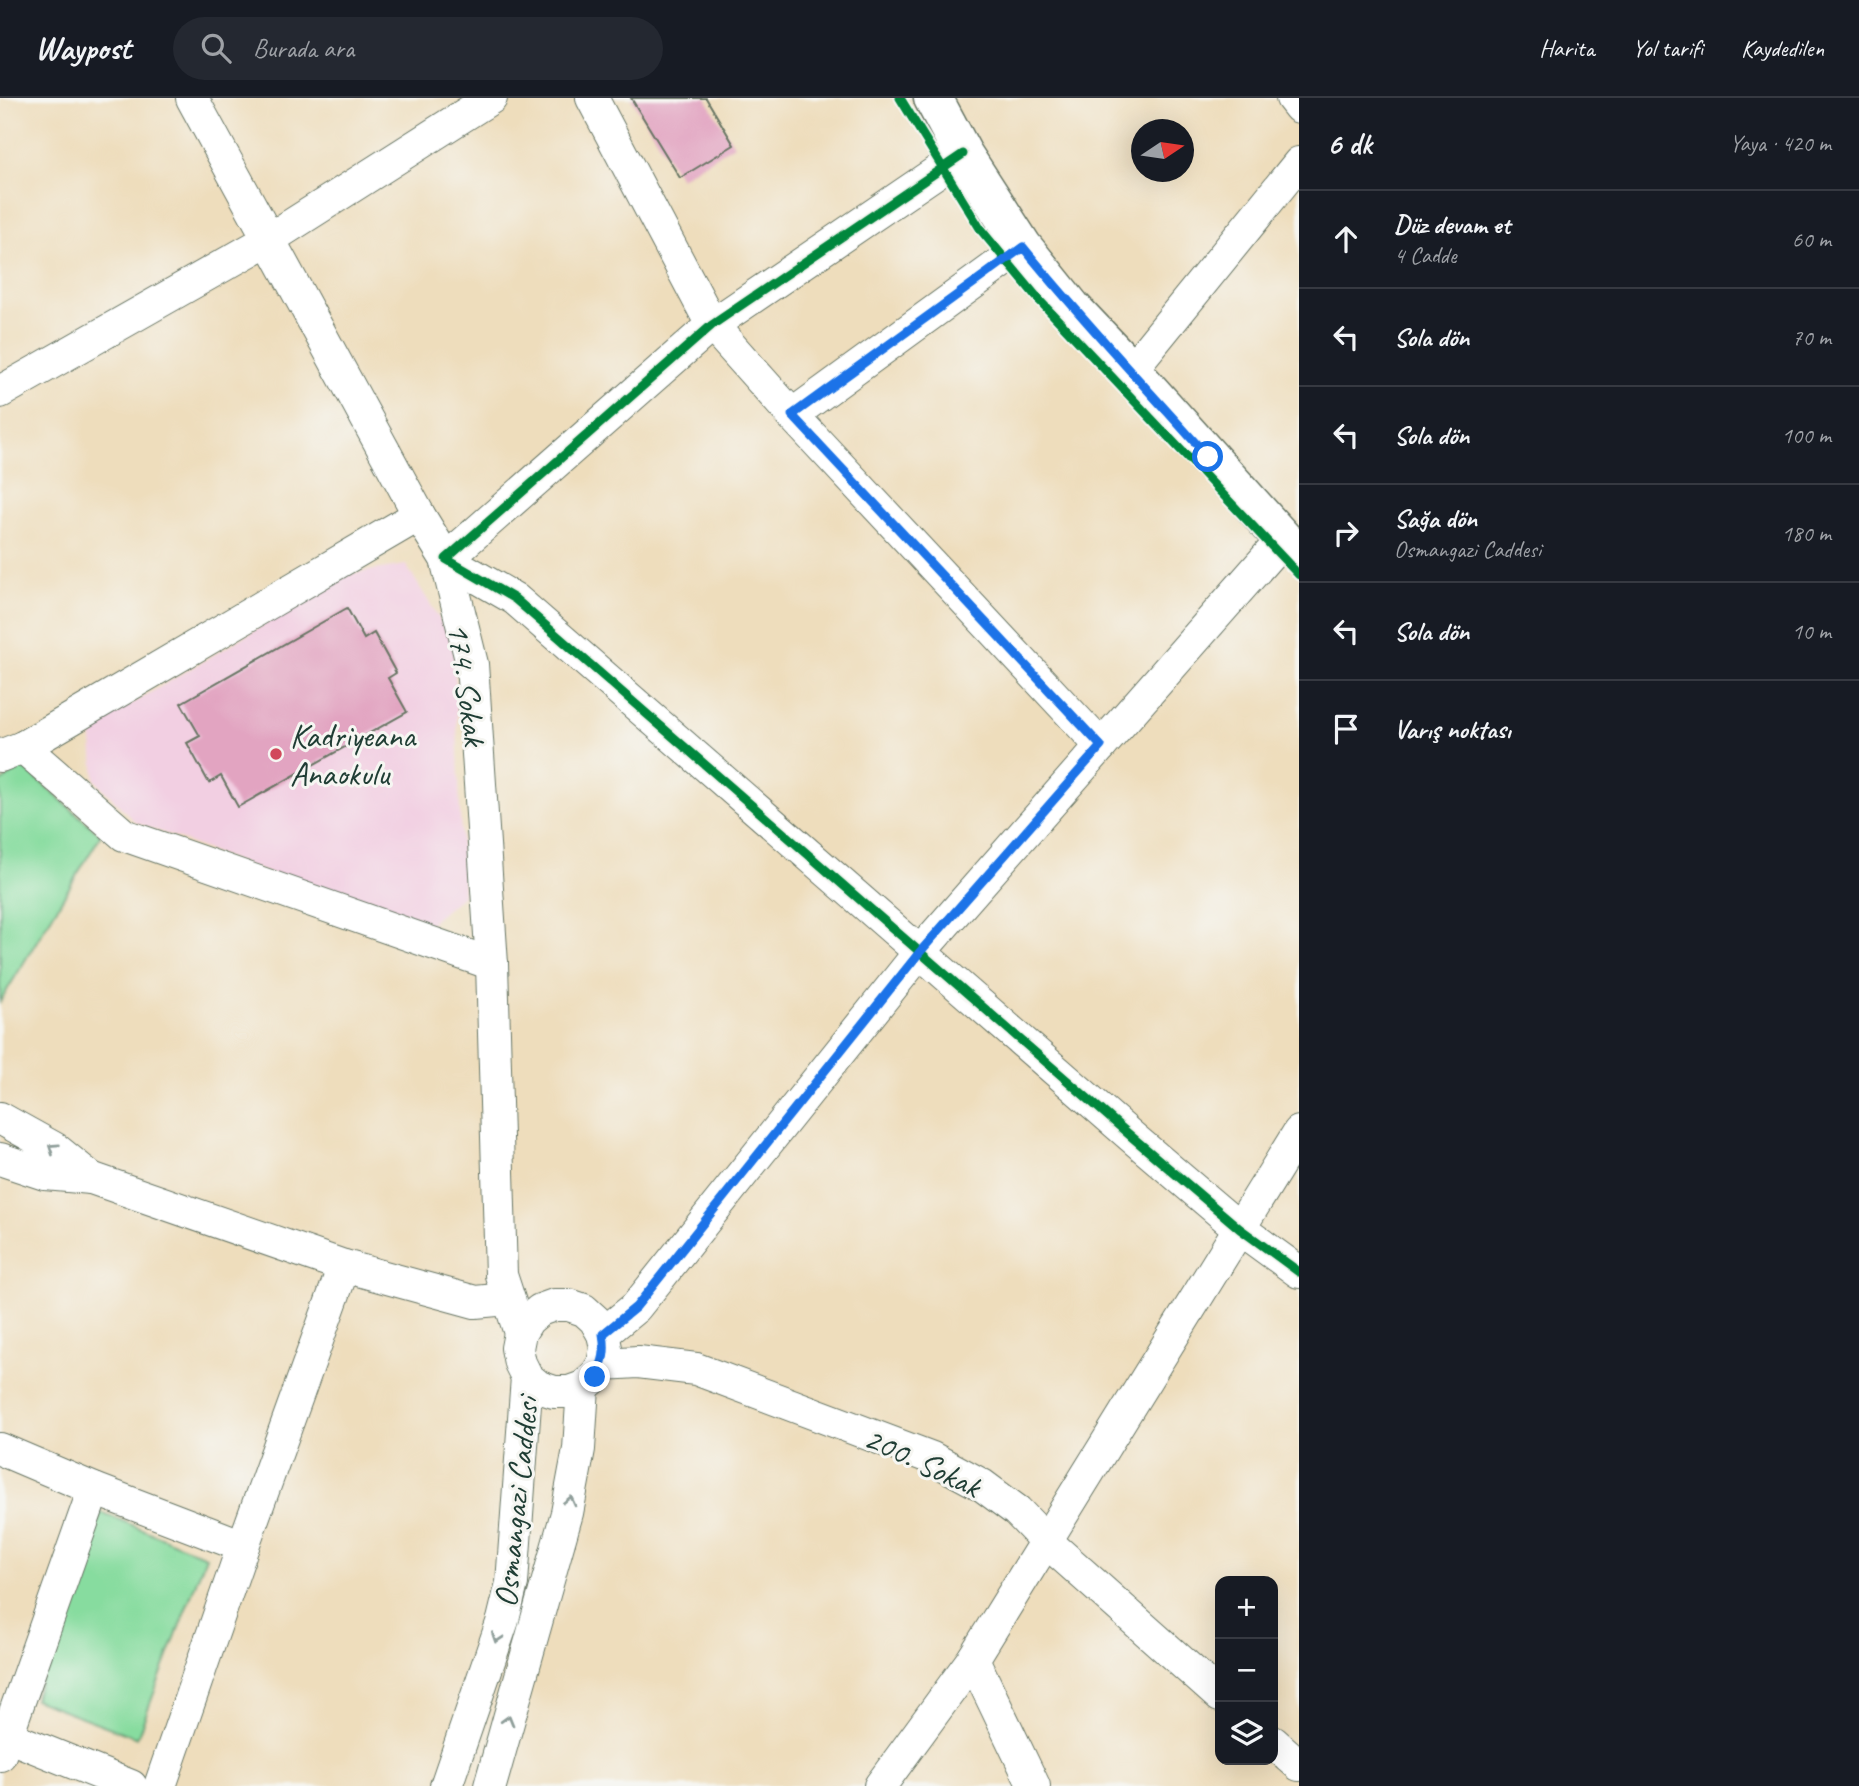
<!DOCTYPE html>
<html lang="tr">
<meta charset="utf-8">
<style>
:root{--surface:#171b24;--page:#242831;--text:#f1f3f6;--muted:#9ea1a6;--line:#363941}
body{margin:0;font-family:Caveat,sans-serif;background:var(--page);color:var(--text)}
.controls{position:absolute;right:21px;bottom:21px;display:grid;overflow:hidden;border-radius:14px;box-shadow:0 7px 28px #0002}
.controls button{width:63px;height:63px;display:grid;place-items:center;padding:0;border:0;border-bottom:2px solid var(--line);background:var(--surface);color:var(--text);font:35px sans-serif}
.compass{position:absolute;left:1131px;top:21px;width:63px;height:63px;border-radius:50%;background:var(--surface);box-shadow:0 7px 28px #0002;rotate:77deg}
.stop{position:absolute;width:21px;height:21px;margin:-16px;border:5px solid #1a73e8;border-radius:50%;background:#fff}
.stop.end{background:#1a73e8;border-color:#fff;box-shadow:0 2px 7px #0008}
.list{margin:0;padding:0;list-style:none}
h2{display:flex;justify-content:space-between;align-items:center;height:91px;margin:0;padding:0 28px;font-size:30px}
h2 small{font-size:23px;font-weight:400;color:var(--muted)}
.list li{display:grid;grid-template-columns:46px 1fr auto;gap:21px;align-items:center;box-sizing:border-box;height:98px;padding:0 28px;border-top:2px solid var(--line)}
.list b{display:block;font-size:26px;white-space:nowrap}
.list p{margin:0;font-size:23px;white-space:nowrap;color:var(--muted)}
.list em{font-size:23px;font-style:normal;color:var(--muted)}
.icon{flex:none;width:38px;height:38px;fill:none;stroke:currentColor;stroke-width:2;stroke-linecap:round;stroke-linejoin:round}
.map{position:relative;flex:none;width:1299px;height:1688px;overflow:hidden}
header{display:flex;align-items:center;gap:42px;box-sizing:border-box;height:98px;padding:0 35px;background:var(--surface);border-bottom:2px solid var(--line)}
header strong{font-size:33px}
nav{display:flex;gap:38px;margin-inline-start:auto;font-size:24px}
.search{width:490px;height:63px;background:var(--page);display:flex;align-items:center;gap:18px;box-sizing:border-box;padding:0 24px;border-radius:38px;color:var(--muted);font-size:26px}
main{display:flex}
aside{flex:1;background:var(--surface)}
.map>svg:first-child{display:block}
</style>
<header>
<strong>Waypost</strong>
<div class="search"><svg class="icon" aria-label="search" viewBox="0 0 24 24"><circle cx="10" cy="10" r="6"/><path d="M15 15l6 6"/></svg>Burada ara</div>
<nav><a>Harita</a><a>Yol tarifi</a><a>Kaydedilen</a></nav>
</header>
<main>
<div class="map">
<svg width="1299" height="1688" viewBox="0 0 1299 1688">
<rect width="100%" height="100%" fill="#f6f6f2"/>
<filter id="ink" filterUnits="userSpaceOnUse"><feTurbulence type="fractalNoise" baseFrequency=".0143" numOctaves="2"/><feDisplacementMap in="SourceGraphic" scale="14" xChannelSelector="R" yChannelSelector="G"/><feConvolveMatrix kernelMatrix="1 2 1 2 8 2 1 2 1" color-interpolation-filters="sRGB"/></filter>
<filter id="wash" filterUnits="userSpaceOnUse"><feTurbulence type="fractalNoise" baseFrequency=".00686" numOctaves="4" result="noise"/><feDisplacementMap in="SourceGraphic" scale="28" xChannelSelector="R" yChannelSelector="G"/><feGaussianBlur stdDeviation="1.57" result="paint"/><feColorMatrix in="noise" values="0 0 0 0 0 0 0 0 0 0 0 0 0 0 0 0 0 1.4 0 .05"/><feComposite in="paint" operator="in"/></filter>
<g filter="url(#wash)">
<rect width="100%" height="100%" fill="#eeddbc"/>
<polygon fill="#f2cfe2" points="406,467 454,544 463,797 420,834 135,724 95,682 91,630 349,476"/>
<g fill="#87dc9f" stroke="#538c6a" stroke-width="2">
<polygon points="23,669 101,737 0,904 0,685"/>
<polygon points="101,1414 206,1458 137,1640 34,1601"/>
</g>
<g id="blocks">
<g fill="#e2a4c1">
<polygon points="631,0 706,0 734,47 680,80"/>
<polygon points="347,510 364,541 374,535 396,575 388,580 407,614 238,709 221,678 209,685 187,645 200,638 181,605"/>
</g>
</g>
</g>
<g filter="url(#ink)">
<use href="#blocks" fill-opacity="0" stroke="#677564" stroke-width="2"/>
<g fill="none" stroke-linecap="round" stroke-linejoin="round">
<defs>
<g id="minor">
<polyline points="192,0 419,417 446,461 472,566 492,866 501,1177 520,1235 517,1250 520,1265 527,1279 539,1289 554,1294 569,1294 583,1289 595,1279 603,1266 606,1250 603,1236 595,1222 584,1212 569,1207 554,1207 540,1212 528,1222 520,1235"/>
<polyline points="592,0 712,227 792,317 1101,648"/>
<polyline points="1292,0 1299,9"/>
<polyline points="963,56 712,227 446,461 515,501 1132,1039 1240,1131 1299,1174"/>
<polyline points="1131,272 1299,65"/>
<polyline points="0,294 268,142 491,0"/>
<polyline points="792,317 1023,149"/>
<polyline points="23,649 124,737 492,866"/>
<polyline points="0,658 23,649 71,621 419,417"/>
<polyline points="0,1020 54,1050 91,1080 45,1076 0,1061"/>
<polyline points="91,1080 344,1168 475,1204 508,1201"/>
<polyline points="603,1236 636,1209 919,855 1283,441"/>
<polyline points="603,1266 638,1264 696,1271 932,1360 982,1387 1017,1413 1047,1444 1220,1598"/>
<polyline points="0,1351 94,1391 243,1448 344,1168"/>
<polyline points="973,1561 1034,1688"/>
<polyline points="7,1638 131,1688"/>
<polyline points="1273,1644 1299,1667"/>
<polyline points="0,1657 94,1391"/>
<polyline points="160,1688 243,1448"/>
<polyline points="446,1688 503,1522 512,1485 527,1279"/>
<polyline points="490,1688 567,1415 579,1351 583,1289"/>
<polyline points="880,1688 973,1561 1299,1034"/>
</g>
<polyline id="primary" points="933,0 963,56 1023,149 1072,210 1131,272 1283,441 1299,455"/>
</defs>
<use href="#minor" stroke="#677564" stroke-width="34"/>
<use href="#primary" stroke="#677564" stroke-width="41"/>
<use href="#minor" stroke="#fff" stroke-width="32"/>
<use href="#primary" stroke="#fff" stroke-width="38"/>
<defs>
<g id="cycleway">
<polyline points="900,0 981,132 1040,203 1299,477"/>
<polyline points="963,56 712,227 446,461 515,501 1132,1039 1240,1131 1299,1174"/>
</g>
</defs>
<use href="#cycleway" stroke="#f6f6f2" stroke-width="13"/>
<use href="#cycleway" stroke="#00873e" stroke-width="9"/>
</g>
<defs><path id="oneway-chevron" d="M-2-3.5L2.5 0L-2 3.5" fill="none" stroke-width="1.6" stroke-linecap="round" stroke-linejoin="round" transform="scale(1.75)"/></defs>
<g stroke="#8f9e9a">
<use href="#oneway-chevron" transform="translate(53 1050) rotate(-146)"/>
<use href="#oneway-chevron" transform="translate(570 1403) rotate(-77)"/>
<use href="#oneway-chevron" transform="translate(497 1540) rotate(109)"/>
<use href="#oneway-chevron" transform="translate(508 1622) rotate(-74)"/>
</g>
</g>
<g fill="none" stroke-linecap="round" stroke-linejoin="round" filter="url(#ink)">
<path stroke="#1a73e8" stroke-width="9" d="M 595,1279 C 604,1264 606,1253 603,1236 L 636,1209 L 919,855 L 1101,648 L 792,317 L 1023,149 C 1082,222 1146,289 1208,359"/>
</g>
<circle fill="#d1495b" stroke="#f6f6f2" stroke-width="2.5" cx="276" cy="656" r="7"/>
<g text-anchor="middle" stroke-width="6" stroke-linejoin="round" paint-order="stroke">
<g font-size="33" fill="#1f3d34" stroke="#f6f6f2">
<text transform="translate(468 586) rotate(82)" y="12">174. Sokak</text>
<text transform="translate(923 1363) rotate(25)" y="12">200. Sokak</text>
<text transform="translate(515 1404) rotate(-84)" y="12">Osmangazi Caddesi</text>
</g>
<g font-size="33" fill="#1f3d34" stroke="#f6f6f2" text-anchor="start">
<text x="290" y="649">Kadriyeana<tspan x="290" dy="38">Anaokulu</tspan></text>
</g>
</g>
</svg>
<div class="controls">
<button>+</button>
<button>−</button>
<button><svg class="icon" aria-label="layers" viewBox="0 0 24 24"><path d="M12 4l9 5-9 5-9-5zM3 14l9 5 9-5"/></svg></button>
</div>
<svg class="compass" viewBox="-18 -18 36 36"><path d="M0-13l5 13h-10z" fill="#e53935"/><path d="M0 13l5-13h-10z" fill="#9ea1a6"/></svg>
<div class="stop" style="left:1208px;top:359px"></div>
<div class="stop end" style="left:595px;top:1279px"></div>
</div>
<aside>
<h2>6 dk<small>Yaya · 420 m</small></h2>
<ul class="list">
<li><svg class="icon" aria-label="ahead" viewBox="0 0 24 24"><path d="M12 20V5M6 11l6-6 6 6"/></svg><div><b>Düz devam et</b><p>4 Cadde</p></div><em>60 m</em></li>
<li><svg class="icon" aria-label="left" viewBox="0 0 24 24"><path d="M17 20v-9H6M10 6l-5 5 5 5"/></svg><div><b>Sola dön</b></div><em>70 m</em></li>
<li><svg class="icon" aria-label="left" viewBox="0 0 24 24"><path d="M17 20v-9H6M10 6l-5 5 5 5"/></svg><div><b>Sola dön</b></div><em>100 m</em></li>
<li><svg class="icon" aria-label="right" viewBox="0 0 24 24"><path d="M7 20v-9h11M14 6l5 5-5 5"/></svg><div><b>Sağa dön</b><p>Osmangazi Caddesi</p></div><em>180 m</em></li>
<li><svg class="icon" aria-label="left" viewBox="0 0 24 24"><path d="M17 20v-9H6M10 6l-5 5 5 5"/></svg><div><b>Sola dön</b></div><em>10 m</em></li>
<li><svg class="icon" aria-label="arrive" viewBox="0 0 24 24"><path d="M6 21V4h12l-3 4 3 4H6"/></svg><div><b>Varış noktası</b></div></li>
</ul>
</aside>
</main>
